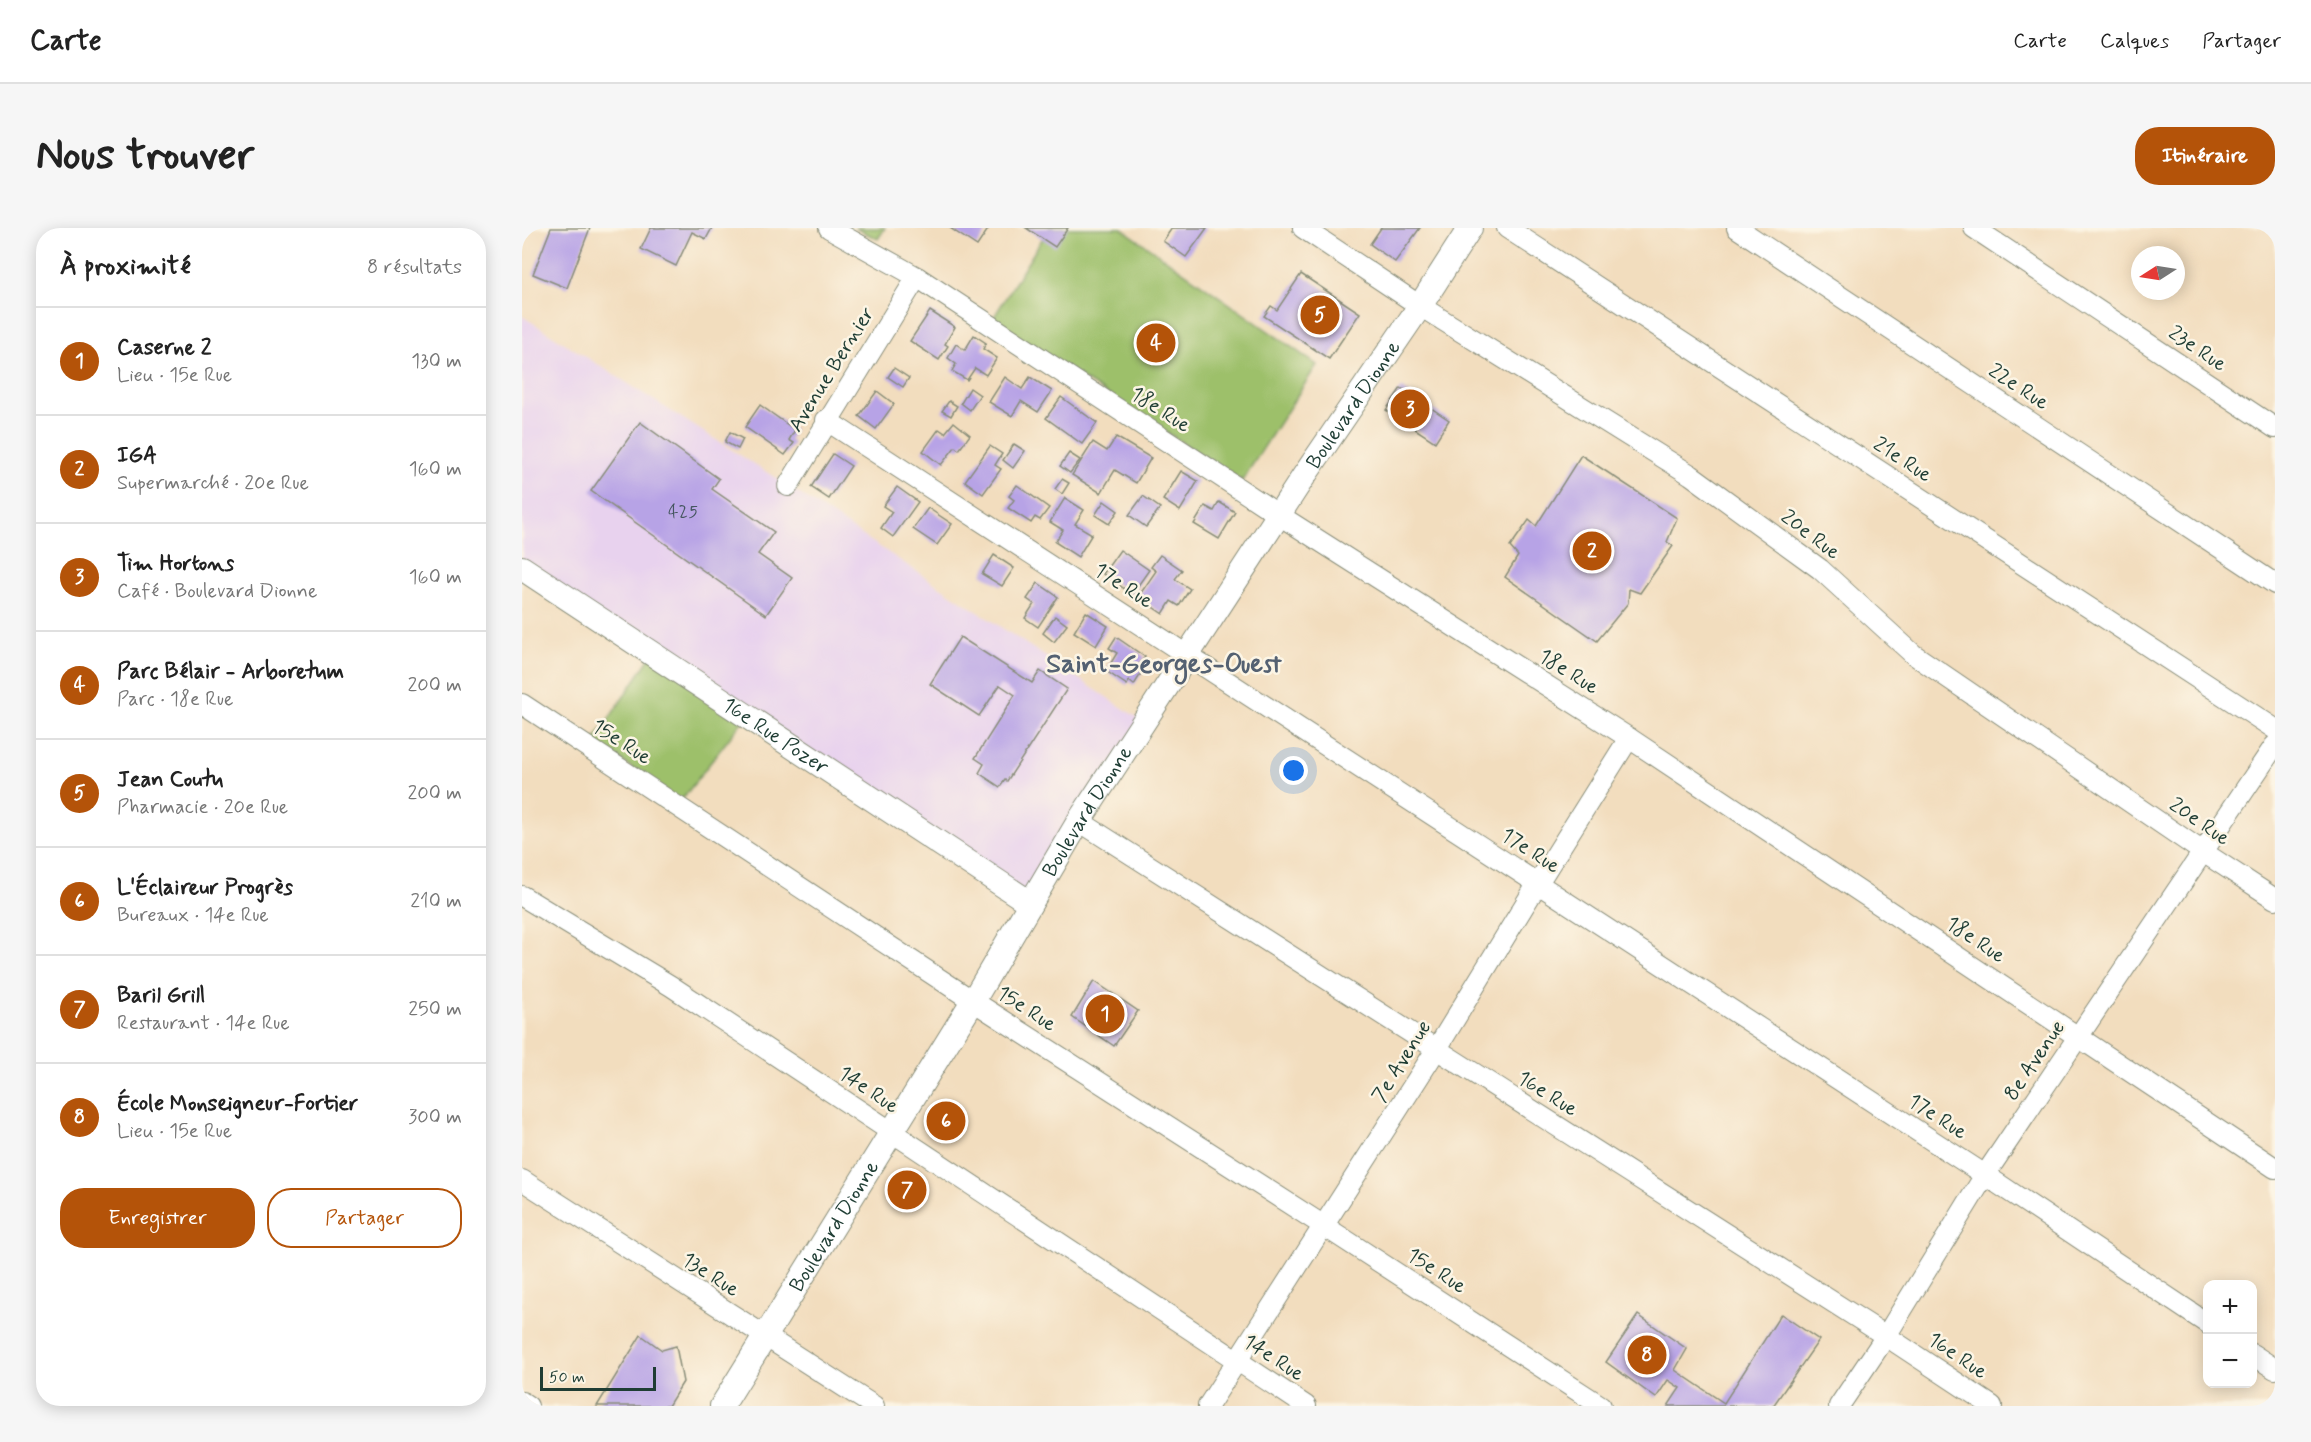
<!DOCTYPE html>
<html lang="fr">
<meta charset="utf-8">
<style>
:root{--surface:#fff;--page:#f6f6f6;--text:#222;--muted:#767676;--line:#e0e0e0;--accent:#b45309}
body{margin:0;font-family:Mynerve,sans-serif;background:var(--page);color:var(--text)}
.controls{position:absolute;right:18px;bottom:18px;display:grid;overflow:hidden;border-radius:12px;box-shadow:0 3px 15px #0003}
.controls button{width:54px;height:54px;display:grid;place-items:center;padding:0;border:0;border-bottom:2px solid var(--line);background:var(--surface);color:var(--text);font:30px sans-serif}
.compass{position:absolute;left:1609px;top:18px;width:54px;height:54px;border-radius:50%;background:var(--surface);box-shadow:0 3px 15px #0003;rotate:258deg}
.scale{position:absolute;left:18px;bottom:15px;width:116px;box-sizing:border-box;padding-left:6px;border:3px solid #1f3d34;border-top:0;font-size:16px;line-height:21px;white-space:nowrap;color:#1f3d34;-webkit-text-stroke:4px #fcf5e5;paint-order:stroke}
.you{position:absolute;left:772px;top:543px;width:21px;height:21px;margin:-15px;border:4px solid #fff;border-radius:50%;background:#1a73e8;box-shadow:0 0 0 9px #1a73e833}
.badge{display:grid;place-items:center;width:39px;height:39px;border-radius:50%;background:var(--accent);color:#fff;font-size:20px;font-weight:700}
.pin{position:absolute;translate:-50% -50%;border:3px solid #fff;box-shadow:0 2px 6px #0006}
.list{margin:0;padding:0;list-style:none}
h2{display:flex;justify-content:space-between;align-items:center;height:78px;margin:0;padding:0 24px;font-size:26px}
h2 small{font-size:20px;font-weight:400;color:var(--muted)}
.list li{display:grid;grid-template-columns:39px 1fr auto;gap:18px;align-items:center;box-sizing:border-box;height:108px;padding:0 24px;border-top:2px solid var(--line)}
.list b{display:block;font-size:22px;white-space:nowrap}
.list p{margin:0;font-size:20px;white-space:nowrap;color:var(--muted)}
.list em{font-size:20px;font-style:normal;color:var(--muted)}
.actions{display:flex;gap:12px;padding:18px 24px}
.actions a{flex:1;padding:14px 0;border:2px solid var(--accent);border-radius:24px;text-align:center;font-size:21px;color:var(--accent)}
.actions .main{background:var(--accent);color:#fff}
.map{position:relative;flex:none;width:1753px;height:1178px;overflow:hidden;border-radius:24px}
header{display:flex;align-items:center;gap:36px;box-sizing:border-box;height:84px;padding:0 30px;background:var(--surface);border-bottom:2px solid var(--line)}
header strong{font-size:28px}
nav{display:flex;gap:33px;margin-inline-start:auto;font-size:21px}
.intro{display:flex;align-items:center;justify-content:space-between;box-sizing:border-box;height:144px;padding:0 36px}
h1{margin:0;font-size:42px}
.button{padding:15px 27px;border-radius:24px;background:var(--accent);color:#fff;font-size:21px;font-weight:700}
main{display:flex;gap:36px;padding:0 36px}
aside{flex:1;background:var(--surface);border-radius:24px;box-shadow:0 3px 15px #0003}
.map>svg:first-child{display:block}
</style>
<header>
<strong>Carte</strong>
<nav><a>Carte</a><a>Calques</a><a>Partager</a></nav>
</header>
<div class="intro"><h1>Nous trouver</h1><a class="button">Itinéraire</a></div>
<main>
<aside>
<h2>À proximité<small>8 résultats</small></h2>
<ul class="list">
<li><span class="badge">1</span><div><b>Caserne 2</b><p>Lieu · 15e Rue</p></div><em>130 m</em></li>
<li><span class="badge">2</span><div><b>IGA</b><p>Supermarché · 20e Rue</p></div><em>160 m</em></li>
<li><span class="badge">3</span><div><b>Tim Hortons</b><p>Café · Boulevard Dionne</p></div><em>160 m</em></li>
<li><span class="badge">4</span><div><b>Parc Bélair - Arboretum</b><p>Parc · 18e Rue</p></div><em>200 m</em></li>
<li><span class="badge">5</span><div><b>Jean Coutu</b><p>Pharmacie · 20e Rue</p></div><em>200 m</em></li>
<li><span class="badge">6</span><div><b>L'Éclaireur Progrès</b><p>Bureaux · 14e Rue</p></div><em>210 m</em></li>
<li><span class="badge">7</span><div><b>Baril Grill</b><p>Restaurant · 14e Rue</p></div><em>250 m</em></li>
<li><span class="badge">8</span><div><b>École Monseigneur-Fortier</b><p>Lieu · 15e Rue</p></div><em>300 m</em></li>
</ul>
<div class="actions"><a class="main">Enregistrer</a><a>Partager</a></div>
</aside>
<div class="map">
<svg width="1753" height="1178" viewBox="0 0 1753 1178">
<rect width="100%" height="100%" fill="#fcf5e5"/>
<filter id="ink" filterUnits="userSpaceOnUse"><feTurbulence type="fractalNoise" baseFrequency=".0167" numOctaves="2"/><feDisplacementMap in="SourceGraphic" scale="12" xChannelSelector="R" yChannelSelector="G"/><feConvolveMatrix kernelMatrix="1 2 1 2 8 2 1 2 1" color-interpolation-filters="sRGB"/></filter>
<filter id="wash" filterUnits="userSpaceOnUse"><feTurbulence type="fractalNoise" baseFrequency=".008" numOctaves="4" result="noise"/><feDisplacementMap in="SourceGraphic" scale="24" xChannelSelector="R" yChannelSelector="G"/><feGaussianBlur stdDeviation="1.35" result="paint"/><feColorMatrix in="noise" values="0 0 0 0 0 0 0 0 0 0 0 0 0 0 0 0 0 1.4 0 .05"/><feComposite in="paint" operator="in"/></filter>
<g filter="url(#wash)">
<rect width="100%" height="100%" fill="#f2ddbe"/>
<polygon fill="#e8d2ee" points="0,88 249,247 622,494 508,675 0,341"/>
<g fill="#9dc06a" stroke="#5e7e4f" stroke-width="1.5">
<polygon points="333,0 363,0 356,11"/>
<polygon points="527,0 599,0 795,137 720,253 470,92"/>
<polygon points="131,425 226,486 158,574 72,513"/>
</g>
<g id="blocks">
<g fill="#b7a3e6">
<polygon points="29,0 68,0 45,60 11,46"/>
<polygon points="129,0 190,0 184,11 170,4 154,38 119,21"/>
<polygon points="428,0 467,0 455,18"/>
<polygon points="504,0 546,0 533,19"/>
<polygon points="650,0 685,0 664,29 641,13"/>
<polygon points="859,0 898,0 873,34 848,16"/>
<polygon points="779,46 838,85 807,131 742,88 749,78 755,82"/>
<polygon points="408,83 433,99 423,116 426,118 417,132 388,113"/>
<polygon points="452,107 464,115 461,121 475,130 464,147 453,140 445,152 430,143 434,136 426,130 434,116 443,122"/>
<polygon points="372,140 387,150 381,159 366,149"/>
<polygon points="483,149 500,161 508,149 530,163 516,184 499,173 490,188 467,174"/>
<polygon points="448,160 458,167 448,182 439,175"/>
<polygon points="879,160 927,192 913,214 864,182"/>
<polygon points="355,163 372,176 354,201 337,188"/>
<polygon points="539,169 575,195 560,216 524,190"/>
<polygon points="427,173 435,178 429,188 420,183"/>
<polygon points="238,177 273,202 267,212 272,215 263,227 223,199"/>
<polygon points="118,194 197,251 190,261 252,304 236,326 270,350 244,387 69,263"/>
<polygon points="432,194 448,207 437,222 433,219 419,237 401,223 417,201 423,205"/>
<polygon points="208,204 221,211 216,221 203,214"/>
<polygon points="594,209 629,230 614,255 593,242 579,265 550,247 571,214 585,223"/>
<polygon points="492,216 503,223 491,240 481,232"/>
<polygon points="468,218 480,226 473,237 479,241 461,266 443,253"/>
<polygon points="547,225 558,232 548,245 538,238"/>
<polygon points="311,226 329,238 307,271 289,259"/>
<polygon points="1059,227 1155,290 1145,314 1151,318 1118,365 1107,361 1106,375 1075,413 983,349 996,328 988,319 1007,292 1014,298"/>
<polygon points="659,243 676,253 658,283 641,272"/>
<polygon points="540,251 547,255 540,266 533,261"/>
<polygon points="495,257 527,280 518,292 513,289 509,295 486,280 492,272 487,268"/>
<polygon points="375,259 396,274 371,309 359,300 370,284 361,278"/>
<polygon points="621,268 638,280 624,299 607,287"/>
<polygon points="543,270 562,282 553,296 570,306 556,329 533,314 541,302 528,294"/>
<polygon points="582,273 596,283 587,296 573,287"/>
<polygon points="697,274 713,284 697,311 672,296 683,278 692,283"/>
<polygon points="406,280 430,296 415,317 391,301"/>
<polygon points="598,322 627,342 610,366 581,346"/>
<polygon points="472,327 492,340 480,358 460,346"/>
<polygon points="638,327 660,342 653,351 668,361 657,378 649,373 641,386 616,369 634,343 629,339"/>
<polygon points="516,355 536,369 516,399 503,390 512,376 505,371"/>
<polygon points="564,384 586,398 574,418 552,404"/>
<polygon points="533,388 545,397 532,414 521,405"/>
<polygon points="438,409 510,455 518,443 545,461 485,553 483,552 478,559 457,545 462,536 453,530 493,467 478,457 457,488 408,456"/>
<polygon points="594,409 623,429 617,437 622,441 612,457 607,453 605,457 584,443 595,425 587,420"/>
<polygon points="572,753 616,783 592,818 550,789"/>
<polygon points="1259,1086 1297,1112 1251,1178 1146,1178 1158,1160 1146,1152 1134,1170 1084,1134 1116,1087 1165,1121 1153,1142 1202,1175"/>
<polygon points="119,1107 140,1122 154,1118 161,1154 146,1178 75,1178"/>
</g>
</g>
</g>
<g filter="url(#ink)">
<use href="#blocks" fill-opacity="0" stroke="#888d79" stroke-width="1.5"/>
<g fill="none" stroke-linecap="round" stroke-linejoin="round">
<defs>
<g id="minor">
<polyline points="307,0 395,49 757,287 1107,510 1753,940"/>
<polyline points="781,0 898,78 1169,247 1298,341 1391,426 1681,624 1753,671"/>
<polyline points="985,0 1753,501"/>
<polyline points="1215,0 1753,356"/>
<polyline points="1452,0 1753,200"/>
<polyline points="304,192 1463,947 1686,1096"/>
<polyline points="266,258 395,49"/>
<polyline points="0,476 451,773 802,998 1079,1178"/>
<polyline points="557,593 1364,1108 1470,1178"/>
<polyline points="0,668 149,758 784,1178"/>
<polyline points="0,952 352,1178"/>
<polyline points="1730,1126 1753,1141"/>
<polyline points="0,1174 6,1178"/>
<polyline points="686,1178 914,822 1016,655 1107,510"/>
<polyline points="1317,1178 1364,1108 1463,947 1753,517"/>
</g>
<g id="major">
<path id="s1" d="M 0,340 L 508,675"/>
<path id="s2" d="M 200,1178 L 451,773 L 557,593 L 782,248 L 898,78 L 948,0"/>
</g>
</defs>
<use href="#minor" stroke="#888d79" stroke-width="22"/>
<use href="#major" stroke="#888d79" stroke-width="26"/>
<use href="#minor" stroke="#fff" stroke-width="20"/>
<use href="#major" stroke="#fff" stroke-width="24"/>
</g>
</g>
<g text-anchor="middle" stroke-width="5" stroke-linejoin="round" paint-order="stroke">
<g font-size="18" fill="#455660">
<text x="161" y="289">425</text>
</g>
<g font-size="21" fill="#1f3d34" stroke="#fcf5e5">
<text transform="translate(1676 120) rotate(34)" y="7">23e Rue</text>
<text transform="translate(309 141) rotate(-58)" y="7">Avenue Bernier</text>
<text transform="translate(1497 158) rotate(33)" y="7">22e Rue</text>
<text dy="7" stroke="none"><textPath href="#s2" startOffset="1184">Boulevard Dionne</textPath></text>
<text transform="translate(639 181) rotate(33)" y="7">18e Rue</text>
<text transform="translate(1381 231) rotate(33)" y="7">21e Rue</text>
<text transform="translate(1289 306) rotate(37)" y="7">20e Rue</text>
<text transform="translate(602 357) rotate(33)" y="7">17e Rue</text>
<text transform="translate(1047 443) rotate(32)" y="7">18e Rue</text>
<text dy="7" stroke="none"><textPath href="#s1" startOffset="304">16e Rue Pozer</textPath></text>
<text transform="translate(100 513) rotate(33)" y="7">15e Rue</text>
<text dy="7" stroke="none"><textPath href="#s2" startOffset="698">Boulevard Dionne</textPath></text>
<text transform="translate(1678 593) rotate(34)" y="7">20e Rue</text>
<text transform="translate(1009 622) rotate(33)" y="7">17e Rue</text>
<text transform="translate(1454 711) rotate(34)" y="7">18e Rue</text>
<text transform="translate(505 780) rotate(33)" y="7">15e Rue</text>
<text transform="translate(1512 832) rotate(-56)" y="7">8e Avenue</text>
<text transform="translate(879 833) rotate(-58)" y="7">7e Avenue</text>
<text transform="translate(347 861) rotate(34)" y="7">14e Rue</text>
<text transform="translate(1026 865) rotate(32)" y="7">16e Rue</text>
<text transform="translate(1416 888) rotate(33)" y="7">17e Rue</text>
<text dy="7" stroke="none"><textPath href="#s2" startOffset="212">Boulevard Dionne</textPath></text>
<text transform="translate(915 1042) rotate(33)" y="7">15e Rue</text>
<text transform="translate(189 1046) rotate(33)" y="7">13e Rue</text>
<text transform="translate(1436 1127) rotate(34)" y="7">16e Rue</text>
<text transform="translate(752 1129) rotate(33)" y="7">14e Rue</text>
</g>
<g font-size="27" font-weight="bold" fill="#546172" stroke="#fcf5e5">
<text x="642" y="444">Saint-Georges-Ouest</text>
</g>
</g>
</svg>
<div class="controls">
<button>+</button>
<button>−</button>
</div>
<svg class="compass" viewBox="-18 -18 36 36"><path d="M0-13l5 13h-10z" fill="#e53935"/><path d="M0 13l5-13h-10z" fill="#767676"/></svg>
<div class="scale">50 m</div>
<div class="you"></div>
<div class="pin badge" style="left:583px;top:786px">1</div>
<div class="pin badge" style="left:1070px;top:323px">2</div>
<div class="pin badge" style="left:888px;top:181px">3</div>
<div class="pin badge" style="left:634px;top:115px">4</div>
<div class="pin badge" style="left:798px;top:87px">5</div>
<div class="pin badge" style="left:424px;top:893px">6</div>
<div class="pin badge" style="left:385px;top:962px">7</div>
<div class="pin badge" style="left:1125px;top:1127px">8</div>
</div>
</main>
